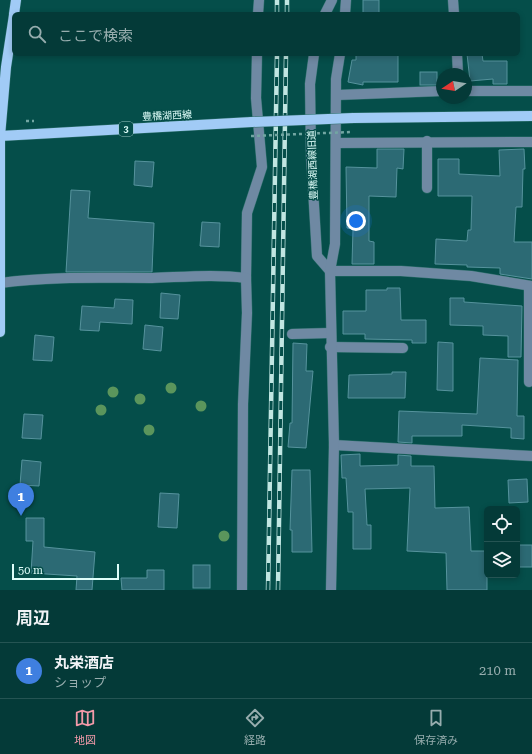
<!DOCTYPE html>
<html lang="ja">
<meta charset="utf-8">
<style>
:root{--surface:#043a38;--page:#0d4140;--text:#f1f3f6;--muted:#97adae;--line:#255453;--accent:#f39aa9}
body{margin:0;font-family:"Roboto Serif","Noto Sans JP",serif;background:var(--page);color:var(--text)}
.controls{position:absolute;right:12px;bottom:12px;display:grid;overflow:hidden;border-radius:6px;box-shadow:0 2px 6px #0003}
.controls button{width:36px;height:36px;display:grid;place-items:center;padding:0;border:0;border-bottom:1px solid var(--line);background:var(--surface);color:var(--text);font:20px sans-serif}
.compass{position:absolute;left:436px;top:68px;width:36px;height:36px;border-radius:50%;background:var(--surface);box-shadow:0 2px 6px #0003;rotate:258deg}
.scale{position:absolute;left:12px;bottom:10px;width:107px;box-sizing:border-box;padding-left:4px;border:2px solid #defdf9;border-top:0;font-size:11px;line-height:14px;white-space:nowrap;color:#defdf9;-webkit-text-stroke:3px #054e4a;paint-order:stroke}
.you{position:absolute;left:356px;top:221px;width:14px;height:14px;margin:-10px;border:3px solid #fff;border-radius:50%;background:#1a73e8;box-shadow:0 0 0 6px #1a73e833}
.badge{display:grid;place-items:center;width:26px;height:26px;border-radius:50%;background:var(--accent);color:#fff;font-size:13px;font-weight:700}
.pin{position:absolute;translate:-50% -33px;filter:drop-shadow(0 1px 2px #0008)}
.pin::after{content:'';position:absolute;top:21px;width:14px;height:12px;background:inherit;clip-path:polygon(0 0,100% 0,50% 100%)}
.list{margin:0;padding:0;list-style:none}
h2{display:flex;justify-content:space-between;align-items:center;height:52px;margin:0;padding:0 16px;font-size:17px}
h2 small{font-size:13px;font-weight:400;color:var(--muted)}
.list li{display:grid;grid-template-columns:26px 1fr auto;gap:12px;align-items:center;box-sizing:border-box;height:56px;padding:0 16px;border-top:1px solid var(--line)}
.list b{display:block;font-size:15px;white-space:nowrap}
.list p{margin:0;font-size:13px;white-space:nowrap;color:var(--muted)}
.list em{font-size:13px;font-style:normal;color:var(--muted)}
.icon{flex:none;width:22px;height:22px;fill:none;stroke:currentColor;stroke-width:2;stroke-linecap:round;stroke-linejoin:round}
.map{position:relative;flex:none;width:532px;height:590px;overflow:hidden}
.search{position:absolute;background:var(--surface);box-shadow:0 2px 6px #0003;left:12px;right:12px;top:12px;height:44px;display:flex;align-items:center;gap:10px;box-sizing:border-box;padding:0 14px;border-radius:6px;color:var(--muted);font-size:15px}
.sheet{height:108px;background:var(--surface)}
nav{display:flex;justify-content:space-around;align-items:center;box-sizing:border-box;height:56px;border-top:1px solid var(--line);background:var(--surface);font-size:11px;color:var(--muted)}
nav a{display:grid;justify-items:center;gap:2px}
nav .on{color:var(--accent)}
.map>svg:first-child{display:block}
</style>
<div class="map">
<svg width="532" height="590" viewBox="0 0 532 590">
<rect width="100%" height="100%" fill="#054e4a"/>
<g fill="#2c6a74" stroke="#56939d">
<rect x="363" y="0" width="16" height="14"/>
<polygon points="356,54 398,54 398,82 363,82 363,85 348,82 352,60 356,60"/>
<polygon points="467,54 482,54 483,61 507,61 507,84 493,84 493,79 470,81"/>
<rect x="420" y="72" width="17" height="13"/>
<polygon points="377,149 404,149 403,169 397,168 396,197 369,196 369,241 374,242 374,264 352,264 353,229 347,228 346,167 377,168"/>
<polygon points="524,149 525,169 523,169 522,207 516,207 514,242 532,242 532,279 500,274 500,268 467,267 467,265 435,264 436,239 467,241 468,230 471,230 472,196 438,196 438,159 459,159 459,174 500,176 499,150"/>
<polygon points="135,161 154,162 152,187 134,185"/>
<polygon points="71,190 90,191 88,218 154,223 152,272 66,272"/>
<polygon points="202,222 220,223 219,247 200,246"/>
<polygon points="387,288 400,288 401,320 426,320 426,343 412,343 412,340 365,339 365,334 343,334 343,311 366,311 366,290 387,290"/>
<polygon points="161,293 180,295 178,319 160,318"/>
<polygon points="450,298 464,298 464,302 522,306 521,357 508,357 508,336 483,335 483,326 450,325"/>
<polygon points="115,299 133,300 132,324 100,322 99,331 80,330 82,306 114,308"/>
<polygon points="145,325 163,327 161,351 143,349"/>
<polygon points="35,335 54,337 52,361 33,360"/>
<polygon points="438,342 453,343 453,391 437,390"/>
<polygon points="293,343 307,344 306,371 313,371 306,448 288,447 290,423 292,423"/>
<polygon points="480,358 518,360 517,416 524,416 524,439 511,438 511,428 462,425 462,436 412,436 412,443 398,442 399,411 477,414"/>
<polygon points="392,372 406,372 405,398 348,398 349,375 392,374"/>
<polygon points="24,414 43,415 41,439 22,438"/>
<polygon points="360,454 360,466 398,465 398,455 411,456 411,466 434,466 435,508 469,507 471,551 487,551 487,590 447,590 446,553 407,551 410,488 365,489 367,525 371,525 371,549 353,549 353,512 348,512 346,478 342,478 341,455"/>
<polygon points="22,460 41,462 39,486 20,485"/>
<polygon points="292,470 310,470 312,552 292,552 292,530 290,530"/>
<polygon points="527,479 528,502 509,503 508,480"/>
<polygon points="160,493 179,494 177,528 158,527"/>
<polygon points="26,518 44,518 44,547 95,552 92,590 76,590 77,576 31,573 33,541 26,541"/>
<polygon points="517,545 532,545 532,567 518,567"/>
<rect x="193" y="565" width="17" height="23"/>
<polygon points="147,570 164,570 164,590 122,590 121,578 147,578"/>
</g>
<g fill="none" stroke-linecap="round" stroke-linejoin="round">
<defs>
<g id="minor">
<polyline points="453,0 454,14"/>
<polyline points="258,14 259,0"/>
<polyline points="325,14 332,0"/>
<polyline points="345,14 346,0"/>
<polyline points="314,54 310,84 311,155 317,256 330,271"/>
<polyline points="457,54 458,74"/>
<polyline points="466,91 532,91"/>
<polyline points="337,95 442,91"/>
<polyline points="336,143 532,142"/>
<polyline points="427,188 427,141"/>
<polyline points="330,271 401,271 471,276 532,286"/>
<polyline points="246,278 247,213 262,167 256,98 257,54"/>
<path d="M 0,283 C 51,276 101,278 152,278 C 184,277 215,274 246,278 L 247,313 L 243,404 L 242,590"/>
<polyline points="292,334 330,333"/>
<polyline points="330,347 403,348"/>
<polyline points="529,382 529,286"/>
<polyline points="334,445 532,456"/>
<polyline points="331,590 334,445 330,271 335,244 336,79 340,54"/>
</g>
<g id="major">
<polyline points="14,14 16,0"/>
<polyline points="353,118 532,116"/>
<polyline points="0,136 252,122"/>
<polyline points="0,332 0,136 6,67 14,15"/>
</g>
</defs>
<use href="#minor" stroke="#2c6e6a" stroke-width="11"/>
<use href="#major" stroke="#2c6e6a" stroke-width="11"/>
<polyline stroke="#72a6a2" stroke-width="2.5" stroke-dasharray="3 3" stroke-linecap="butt" points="26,121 34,121"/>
<use href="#minor" stroke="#6f89a3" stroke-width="10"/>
<use href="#major" stroke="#a1cbf6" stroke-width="10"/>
<defs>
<g id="rail">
<polyline points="277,14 277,0"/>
<polyline points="287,14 287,0"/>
<polyline points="268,590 277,54"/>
<polyline points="278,590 286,54"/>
</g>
</defs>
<use href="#rail" stroke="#c1e6e2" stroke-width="4.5"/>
<use href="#rail" stroke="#054e4a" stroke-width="3" stroke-dasharray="9" stroke-linecap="butt"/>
<defs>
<polyline id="major-bridge" points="252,122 353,118"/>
</defs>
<use href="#major-bridge" stroke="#2c6e6a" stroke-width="11" stroke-linecap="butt"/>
<polyline stroke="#72a6a2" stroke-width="2.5" stroke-dasharray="3 3" stroke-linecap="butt" points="251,136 351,132"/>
<use href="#major-bridge" stroke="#a1cbf6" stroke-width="10"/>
</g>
<g fill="#5b955c">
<circle cx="171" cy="388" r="5.5"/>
<circle cx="113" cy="392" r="5.5"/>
<circle cx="140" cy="399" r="5.5"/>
<circle cx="201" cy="406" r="5.5"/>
<circle cx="101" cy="410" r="5.5"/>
<circle cx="149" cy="430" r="5.5"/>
<circle cx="224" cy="536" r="5.5"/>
</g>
<g text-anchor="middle" stroke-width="3" stroke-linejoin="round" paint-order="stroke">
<rect fill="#054e4a" stroke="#9dc8c4" stroke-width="1" x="119" y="122" width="14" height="14" rx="3"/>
<g font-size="9" font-weight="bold" fill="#defdf9">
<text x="126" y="132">3</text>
</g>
<g font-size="10" fill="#defdf9" stroke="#054e4a">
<text transform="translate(167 115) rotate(-3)" y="4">豊橋湖西線</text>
<text transform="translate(312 165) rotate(-92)" y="4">豊橋湖西線旧道</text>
</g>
</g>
</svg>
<div class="controls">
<button><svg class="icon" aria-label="locate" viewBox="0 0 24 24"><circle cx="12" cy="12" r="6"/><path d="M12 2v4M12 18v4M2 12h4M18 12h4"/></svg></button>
<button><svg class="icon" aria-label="layers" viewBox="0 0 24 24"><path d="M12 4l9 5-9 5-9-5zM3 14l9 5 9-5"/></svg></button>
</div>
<svg class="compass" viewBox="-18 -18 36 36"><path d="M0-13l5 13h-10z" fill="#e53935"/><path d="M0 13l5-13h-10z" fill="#97adae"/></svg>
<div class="scale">50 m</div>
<div class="you"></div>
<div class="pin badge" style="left:21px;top:516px;background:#3f7fe0">1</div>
<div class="search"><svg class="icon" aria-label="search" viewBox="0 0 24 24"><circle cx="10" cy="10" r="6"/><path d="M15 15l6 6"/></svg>ここで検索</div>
</div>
<section class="sheet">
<h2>周辺<small></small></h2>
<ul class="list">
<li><span class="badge" style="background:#3f7fe0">1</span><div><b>丸栄酒店</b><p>ショップ</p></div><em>210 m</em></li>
</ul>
</section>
<nav>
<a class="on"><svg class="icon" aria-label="map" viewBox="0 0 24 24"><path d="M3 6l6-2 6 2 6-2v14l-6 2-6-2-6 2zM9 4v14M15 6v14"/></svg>地図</a>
<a><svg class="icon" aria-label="directions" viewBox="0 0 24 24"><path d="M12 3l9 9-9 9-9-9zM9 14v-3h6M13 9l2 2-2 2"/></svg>経路</a>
<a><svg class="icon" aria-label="saved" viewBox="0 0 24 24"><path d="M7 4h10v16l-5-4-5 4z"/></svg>保存済み</a>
</nav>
